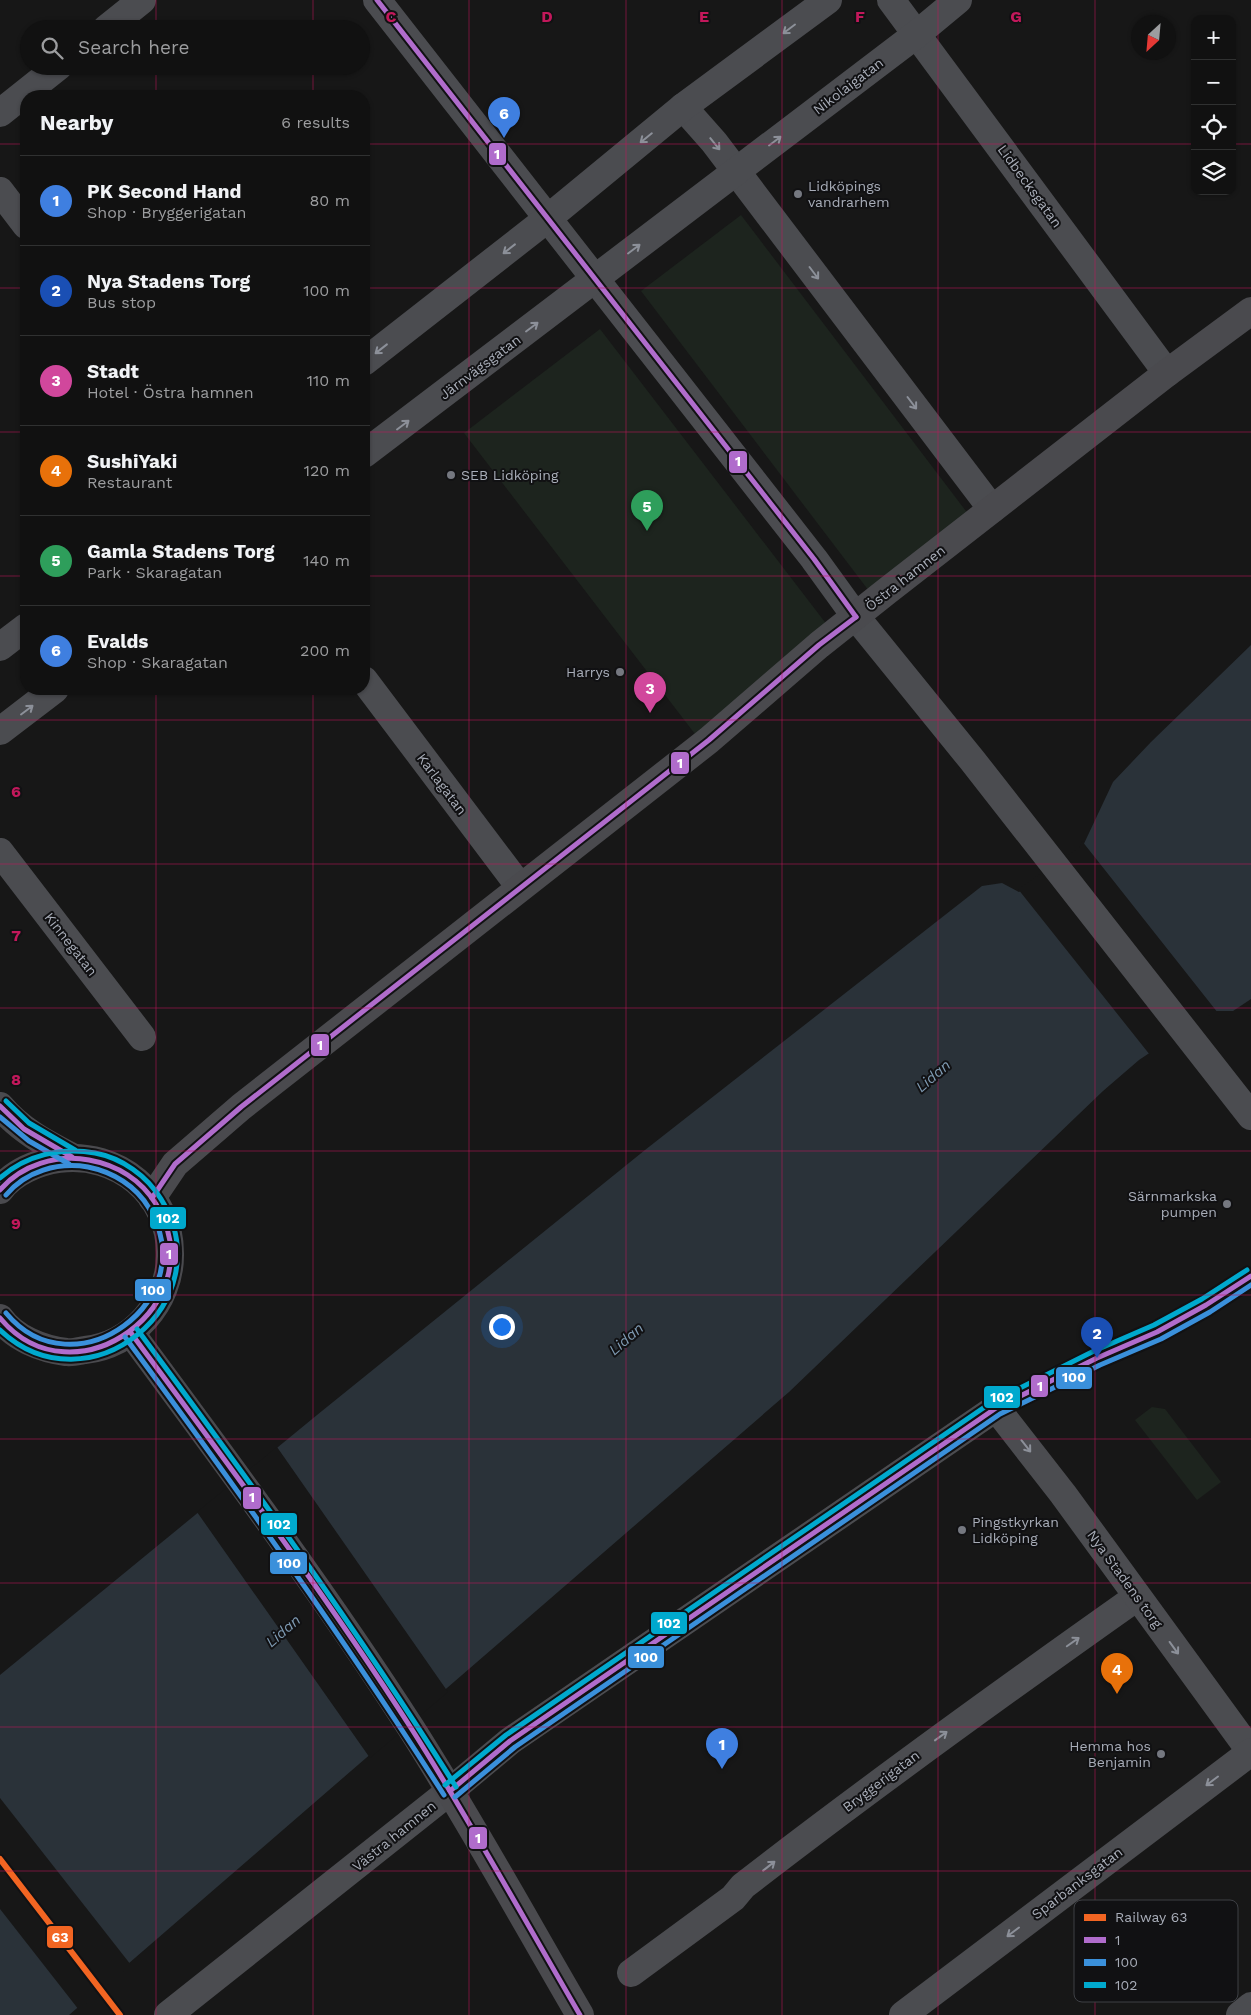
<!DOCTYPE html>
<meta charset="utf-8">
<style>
:root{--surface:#111;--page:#1a1a1a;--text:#f1f3f6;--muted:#9c9d9f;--line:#303131;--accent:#757880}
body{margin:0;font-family:"Work Sans",sans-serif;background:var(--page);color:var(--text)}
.controls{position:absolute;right:15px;top:15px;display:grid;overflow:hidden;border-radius:10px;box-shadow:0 1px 4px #0004}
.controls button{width:45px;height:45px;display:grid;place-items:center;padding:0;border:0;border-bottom:1px solid var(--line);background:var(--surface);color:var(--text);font:25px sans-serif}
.compass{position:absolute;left:1131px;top:15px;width:45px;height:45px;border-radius:50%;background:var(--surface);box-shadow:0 1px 4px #0004;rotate:206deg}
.you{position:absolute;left:501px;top:1326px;width:18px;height:18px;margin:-12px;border:4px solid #fff;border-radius:50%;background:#1a73e8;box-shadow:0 0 0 8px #1a73e833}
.badge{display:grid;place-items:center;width:32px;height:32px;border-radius:50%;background:var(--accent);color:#fff;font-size:16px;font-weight:700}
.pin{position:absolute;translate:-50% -41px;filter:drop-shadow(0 1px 2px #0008)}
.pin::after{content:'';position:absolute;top:26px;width:18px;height:15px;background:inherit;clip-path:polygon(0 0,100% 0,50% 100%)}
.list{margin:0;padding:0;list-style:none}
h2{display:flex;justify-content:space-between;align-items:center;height:65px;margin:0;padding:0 20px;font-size:21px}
h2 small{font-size:16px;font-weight:400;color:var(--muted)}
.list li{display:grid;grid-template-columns:32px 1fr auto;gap:15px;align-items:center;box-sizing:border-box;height:90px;padding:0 20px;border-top:1px solid var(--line)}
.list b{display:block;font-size:19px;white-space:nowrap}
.list p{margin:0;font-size:16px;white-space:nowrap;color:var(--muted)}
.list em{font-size:16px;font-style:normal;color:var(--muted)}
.icon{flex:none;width:28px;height:28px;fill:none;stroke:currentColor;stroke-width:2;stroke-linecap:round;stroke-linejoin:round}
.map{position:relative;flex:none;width:1251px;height:2015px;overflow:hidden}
.search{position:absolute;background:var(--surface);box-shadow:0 1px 4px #0004;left:20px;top:20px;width:350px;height:55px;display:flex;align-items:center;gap:12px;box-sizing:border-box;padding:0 18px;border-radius:28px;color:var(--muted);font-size:19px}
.panel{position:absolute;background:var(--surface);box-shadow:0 1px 4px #0004;left:20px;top:90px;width:350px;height:605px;border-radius:20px}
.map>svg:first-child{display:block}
</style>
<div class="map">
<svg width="1251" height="2015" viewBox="0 0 1251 2015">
<rect width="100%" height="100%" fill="#171717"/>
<g fill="#1d241e">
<polygon points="741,215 972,519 872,595 641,291"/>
<polygon points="600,329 831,630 695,734 464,433"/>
<polygon points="1152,1407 1165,1409 1221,1482 1197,1500 1135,1420"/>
</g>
<polygon fill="#2a3239" points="1251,645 1251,999 1233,1011 1212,1011 1139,1060 1103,1091 789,1392 69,2015 0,2015 0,1675 317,1415 645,1150 982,886 1002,883 1019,892 1081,850 1113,782 1151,742"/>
<g fill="#171717">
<polygon points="1082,841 1218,1013 1213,1013 1150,1055 1018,889 1079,848"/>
<polygon points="277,1447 448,1692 370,1758 197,1512"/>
<polygon points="0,1798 131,1965 79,2010 0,1909"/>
</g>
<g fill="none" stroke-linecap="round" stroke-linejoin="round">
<g stroke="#4b4c50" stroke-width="28">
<polyline points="377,0 814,559 856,617 972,760 1251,1116"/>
<polyline points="891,0 1167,373"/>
<polyline points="106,29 142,0"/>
<polyline points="683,107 714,142 992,509"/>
<polyline points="0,113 59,66"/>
<polyline points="0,191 26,225"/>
<polyline points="364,362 547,219 683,107 828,0"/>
<polyline points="364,454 917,34 958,0"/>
<polyline points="0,647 26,627"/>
<polyline points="364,680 520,887"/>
<polyline points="0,731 55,689"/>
<polyline points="0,852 142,1037"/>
<path d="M 631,1973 L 733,1898 L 743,1886 C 872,1786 1004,1691 1137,1597"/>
<polyline points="168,2015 450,1791 510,1741 996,1408 1063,1494 1251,1752"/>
<polyline points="903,2015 1251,1752"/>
<polyline points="1240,2015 1251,2006"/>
</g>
<g stroke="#4a4a4e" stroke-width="28">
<path d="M 0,1106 C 20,1130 45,1143 72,1157"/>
<path d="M 0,1190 C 13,1172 38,1162 59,1159 C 117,1151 171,1194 170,1255 C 170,1303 132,1345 85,1350 C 79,1351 72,1353 66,1352 C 42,1349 14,1338 0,1318"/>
<polyline points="152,1198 175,1164 241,1107 709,740 819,645 887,591 1167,373 1251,311"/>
<path d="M 131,1333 C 227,1463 324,1593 411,1728 C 471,1822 524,1919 580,2015"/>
</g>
<defs>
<g id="bus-1">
<polyline points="377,0 814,559 856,617"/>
<polyline points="0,1106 24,1129 72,1157"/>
<path d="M 0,1190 C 21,1165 57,1154 89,1160 C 117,1165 141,1180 156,1204 C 217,1304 74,1407 0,1318"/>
<polyline points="152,1198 175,1164 241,1107 709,740 819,645 856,617"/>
<path d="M 131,1333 C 227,1463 324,1592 411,1728 C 471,1822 524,1919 580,2015"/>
<polyline points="450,1791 510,1741 996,1408 1097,1358 1157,1332 1206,1305 1251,1276"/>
</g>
<g id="bus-2">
<polyline points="0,1117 29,1141 69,1164"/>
<path d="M 6,1195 C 26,1171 58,1162 88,1167 C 113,1172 136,1186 149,1208 C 205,1300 74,1395 6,1313"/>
<path d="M 125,1337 C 236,1487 344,1638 444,1795"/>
<polyline points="455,1797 515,1747 1000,1414 1100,1365 1161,1339 1210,1312 1251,1285"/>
</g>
<g id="bus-3">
<polyline points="6,1101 29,1123 75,1150"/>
<path d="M 0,1178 C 26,1155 61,1147 95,1153 C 122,1158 147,1176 161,1199 C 225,1303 88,1413 0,1330"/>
<path d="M 137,1329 C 248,1479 357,1629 456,1787"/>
<polyline points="445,1785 506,1735 992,1402 1094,1351 1154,1325 1202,1299 1247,1270"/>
</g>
</defs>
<use href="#bus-1" stroke="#111113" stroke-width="9"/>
<use href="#bus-2" stroke="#111113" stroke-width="9"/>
<use href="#bus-3" stroke="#111113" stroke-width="9"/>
<use href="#bus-1" stroke="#b06ccc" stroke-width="5"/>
<use href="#bus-2" stroke="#3a90db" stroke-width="5"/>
<use href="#bus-3" stroke="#00a9ce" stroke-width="5"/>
<defs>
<polyline id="rail-1" points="0,1859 120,2015"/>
</defs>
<use href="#rail-1" stroke="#111113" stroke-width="10"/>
<use href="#rail-1" stroke="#f26522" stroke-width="6"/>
</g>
<defs><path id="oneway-shaft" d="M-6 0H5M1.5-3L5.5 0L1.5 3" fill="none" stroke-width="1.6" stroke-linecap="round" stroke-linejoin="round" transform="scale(1.25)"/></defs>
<g stroke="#8c9099">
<use href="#oneway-shaft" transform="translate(789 29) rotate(143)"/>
<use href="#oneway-shaft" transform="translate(646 138) rotate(141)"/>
<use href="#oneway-shaft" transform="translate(775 141) rotate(-37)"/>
<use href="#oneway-shaft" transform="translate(715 144) rotate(51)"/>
<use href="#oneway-shaft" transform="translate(509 249) rotate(142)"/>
<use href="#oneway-shaft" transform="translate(634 249) rotate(-37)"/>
<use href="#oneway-shaft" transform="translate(814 273) rotate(53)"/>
<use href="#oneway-shaft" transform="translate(532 327) rotate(-37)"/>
<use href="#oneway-shaft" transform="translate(381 349) rotate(142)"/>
<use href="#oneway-shaft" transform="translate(912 403) rotate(53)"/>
<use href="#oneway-shaft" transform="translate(403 425) rotate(-37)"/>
<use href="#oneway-shaft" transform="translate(27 710) rotate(-37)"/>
<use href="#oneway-shaft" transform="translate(1026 1446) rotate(52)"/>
<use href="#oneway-shaft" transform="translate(1073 1642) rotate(-35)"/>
<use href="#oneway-shaft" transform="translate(1174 1648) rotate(54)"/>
<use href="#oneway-shaft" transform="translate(941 1736) rotate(-36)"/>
<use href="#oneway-shaft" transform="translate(1212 1781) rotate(143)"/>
<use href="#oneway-shaft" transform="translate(769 1866) rotate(-38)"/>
<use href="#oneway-shaft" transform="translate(1013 1932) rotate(143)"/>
</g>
<path fill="none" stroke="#c2185b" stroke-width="1" stroke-opacity="0.55" d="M 156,0 L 156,29M 313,0 L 313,29M 469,0 L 469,2015M 626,0 L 626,2015M 782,0 L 782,2015M 938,0 L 938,2015M 1095,0 L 1095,2015M 156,66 L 156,96M 313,66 L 313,96M 0,144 L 26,144M 364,144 L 1195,144M 1232,144 L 1251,144M 0,288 L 26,288M 364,288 L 1251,288M 0,432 L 26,432M 364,432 L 1251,432M 0,576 L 26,576M 364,576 L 1251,576M 156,689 L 156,2015M 313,689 L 313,2015M 0,720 L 1251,720M 0,864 L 1251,864M 0,1008 L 1251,1008M 0,1151 L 1251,1151M 0,1295 L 1251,1295M 0,1439 L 1251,1439M 0,1583 L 1251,1583M 0,1727 L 1251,1727M 0,1871 L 1251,1871"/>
<g fill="#757880" stroke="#111113" stroke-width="2">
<circle cx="798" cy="194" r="5"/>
<circle cx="451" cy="475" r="5"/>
<circle cx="620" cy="672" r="5"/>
<circle cx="1227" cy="1204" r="5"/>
<circle cx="962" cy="1530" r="5"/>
<circle cx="1161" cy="1754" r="5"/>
</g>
<g text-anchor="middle" stroke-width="4" stroke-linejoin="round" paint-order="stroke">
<g font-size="14" fill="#a8adb8" stroke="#111113">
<text transform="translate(848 86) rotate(-37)" y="5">Nikolaigatan</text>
<text transform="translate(1030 186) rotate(54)" y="5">Lidbecksgatan</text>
<text transform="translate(480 367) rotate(-37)" y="5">Järnvägsgatan</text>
<text transform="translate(905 578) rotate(-38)" y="5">Östra hamnen</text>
<text transform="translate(442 784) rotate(53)" y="5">Karlagatan</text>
<text transform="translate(71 944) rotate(52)" y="5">Kinnegatan</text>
<text transform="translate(1125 1579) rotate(54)" y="5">Nya Stadens torg</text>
<text transform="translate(881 1781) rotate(-37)" y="5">Bryggerigatan</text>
<text transform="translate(394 1836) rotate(-39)" y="5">Västra hamnen</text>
<text transform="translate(1077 1883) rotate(-37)" y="5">Sparbanksgatan</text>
</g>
<g font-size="14" fill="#a8adb8" stroke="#111113" text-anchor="start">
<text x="808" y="191">Lidköpings<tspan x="808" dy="16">vandrarhem</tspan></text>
<text x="461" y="480">SEB Lidköping</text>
<text x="610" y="677" text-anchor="end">Harrys</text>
<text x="1217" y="1201" text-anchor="end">Särnmarkska<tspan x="1217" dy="16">pumpen</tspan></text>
<text x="972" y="1527">Pingstkyrkan<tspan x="972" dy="16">Lidköping</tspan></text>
<text x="1151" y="1751" text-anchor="end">Hemma hos<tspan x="1151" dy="16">Benjamin</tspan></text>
</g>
<g font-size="15" font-style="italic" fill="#7f9bb3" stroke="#111113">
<text transform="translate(933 1076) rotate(-41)" y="5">Lidan</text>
<text transform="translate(626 1339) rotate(-41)" y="5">Lidan</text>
<text transform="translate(283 1631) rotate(-41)" y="5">Lidan</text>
</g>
</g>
<rect x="1074" y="1900" width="164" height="102" rx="8" fill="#111113" stroke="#3e4045" stroke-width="1"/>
<rect x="1084" y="1914" width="22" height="7" fill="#f26522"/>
<rect x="1084" y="1937" width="22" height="6" fill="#b06ccc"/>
<rect x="1084" y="1959" width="22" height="7" fill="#3a90db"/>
<rect x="1084" y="1982" width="22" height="6" fill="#00a9ce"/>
<g font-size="14" fill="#a8adb8">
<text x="1115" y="1922">Railway 63</text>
<text x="1115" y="1945">1</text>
<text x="1115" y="1967">100</text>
<text x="1115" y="1990">102</text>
</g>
<g font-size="16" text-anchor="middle" font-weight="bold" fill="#c2185b" stroke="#111113" stroke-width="4" stroke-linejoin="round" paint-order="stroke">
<text x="391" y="22">C</text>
<text x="547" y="22">D</text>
<text x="704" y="22">E</text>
<text x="860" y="22">F</text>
<text x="1016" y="22">G</text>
<text x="16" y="797">6</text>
<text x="16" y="941">7</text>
<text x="16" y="1085">8</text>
<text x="16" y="1229">9</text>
</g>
<g stroke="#111113" stroke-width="2">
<rect x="488" y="142" width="19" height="24" rx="5" fill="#b06ccc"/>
<rect x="728" y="450" width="20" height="24" rx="5" fill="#b06ccc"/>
<rect x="670" y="751" width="20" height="24" rx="5" fill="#b06ccc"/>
<rect x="310" y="1033" width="20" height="24" rx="5" fill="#b06ccc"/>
<rect x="149" y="1206" width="38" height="24" rx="5" fill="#00a9ce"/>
<rect x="159" y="1242" width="20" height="24" rx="5" fill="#b06ccc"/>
<rect x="134" y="1278" width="38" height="24" rx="5" fill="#3a90db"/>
<rect x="1055" y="1366" width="38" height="24" rx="5" fill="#3a90db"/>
<rect x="1030" y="1374" width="19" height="24" rx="5" fill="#b06ccc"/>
<rect x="983" y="1385" width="38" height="24" rx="5" fill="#00a9ce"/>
<rect x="242" y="1486" width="20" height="24" rx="5" fill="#b06ccc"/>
<rect x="260" y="1512" width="38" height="24" rx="5" fill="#00a9ce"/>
<rect x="269" y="1551" width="39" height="24" rx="5" fill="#3a90db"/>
<rect x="650" y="1611" width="38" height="24" rx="5" fill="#00a9ce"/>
<rect x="627" y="1645" width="38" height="24" rx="5" fill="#3a90db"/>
<rect x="468" y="1826" width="20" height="24" rx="5" fill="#b06ccc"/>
<rect x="46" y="1925" width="28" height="24" rx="5" fill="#f26522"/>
</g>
<g font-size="14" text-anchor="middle" font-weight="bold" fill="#fff">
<text x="497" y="159">1</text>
<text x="738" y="466">1</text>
<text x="680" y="768">1</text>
<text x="320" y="1050">1</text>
<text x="168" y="1223">102</text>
<text x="169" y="1259">1</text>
<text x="153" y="1295">100</text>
<text x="1074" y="1382">100</text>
<text x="1040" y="1391">1</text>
<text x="1002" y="1402">102</text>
<text x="252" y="1502">1</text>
<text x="279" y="1529">102</text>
<text x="289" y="1568">100</text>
<text x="669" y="1628">102</text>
<text x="646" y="1662">100</text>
<text x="478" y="1843">1</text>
<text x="60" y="1942">63</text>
</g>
</svg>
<div class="controls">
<button>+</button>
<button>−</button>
<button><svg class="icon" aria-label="locate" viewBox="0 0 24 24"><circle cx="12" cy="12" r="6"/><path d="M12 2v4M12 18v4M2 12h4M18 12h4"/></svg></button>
<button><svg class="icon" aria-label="layers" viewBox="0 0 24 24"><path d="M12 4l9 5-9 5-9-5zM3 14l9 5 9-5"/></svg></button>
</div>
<svg class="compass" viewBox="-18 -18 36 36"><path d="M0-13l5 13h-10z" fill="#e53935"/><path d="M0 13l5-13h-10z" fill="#9c9d9f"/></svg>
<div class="you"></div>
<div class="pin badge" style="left:722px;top:1769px;background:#3f7fe0">1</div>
<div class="pin badge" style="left:1097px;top:1358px;background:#1a4fb4">2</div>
<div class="pin badge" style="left:650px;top:713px;background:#d1479c">3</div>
<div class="pin badge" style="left:1117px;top:1694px;background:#e8710a">4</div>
<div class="pin badge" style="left:647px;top:531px;background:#2e9e5b">5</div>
<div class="pin badge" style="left:504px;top:138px;background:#3f7fe0">6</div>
<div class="search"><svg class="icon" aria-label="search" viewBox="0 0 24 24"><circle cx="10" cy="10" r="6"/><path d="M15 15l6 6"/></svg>Search here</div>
<section class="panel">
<h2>Nearby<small>6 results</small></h2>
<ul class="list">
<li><span class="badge" style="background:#3f7fe0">1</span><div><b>PK Second Hand</b><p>Shop · Bryggerigatan</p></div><em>80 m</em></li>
<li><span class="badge" style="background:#1a4fb4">2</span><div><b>Nya Stadens Torg</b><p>Bus stop</p></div><em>100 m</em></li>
<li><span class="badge" style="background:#d1479c">3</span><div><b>Stadt</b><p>Hotel · Östra hamnen</p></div><em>110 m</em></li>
<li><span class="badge" style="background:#e8710a">4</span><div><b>SushiYaki</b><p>Restaurant</p></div><em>120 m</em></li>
<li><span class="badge" style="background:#2e9e5b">5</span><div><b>Gamla Stadens Torg</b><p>Park · Skaragatan</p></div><em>140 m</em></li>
<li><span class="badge" style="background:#3f7fe0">6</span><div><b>Evalds</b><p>Shop · Skaragatan</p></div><em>200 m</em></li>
</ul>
</section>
</div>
